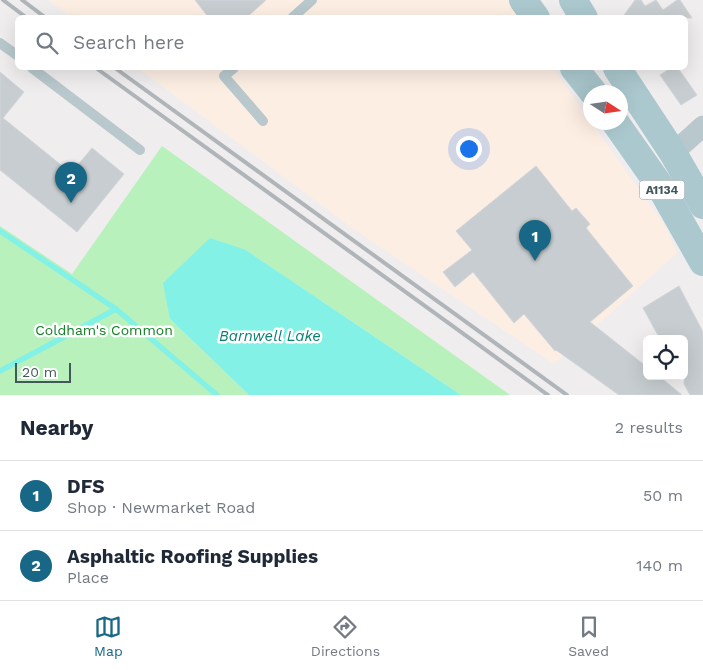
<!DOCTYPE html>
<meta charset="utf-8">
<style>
:root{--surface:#fff;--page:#f2f2f3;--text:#1f2937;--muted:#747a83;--line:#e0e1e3;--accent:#186787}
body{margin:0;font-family:"Work Sans",sans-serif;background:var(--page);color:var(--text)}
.controls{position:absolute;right:15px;bottom:15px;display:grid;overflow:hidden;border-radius:8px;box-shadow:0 5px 20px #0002}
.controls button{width:45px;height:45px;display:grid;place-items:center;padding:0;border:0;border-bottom:1px solid var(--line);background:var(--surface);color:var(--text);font:25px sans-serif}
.compass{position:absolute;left:583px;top:85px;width:45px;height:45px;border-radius:50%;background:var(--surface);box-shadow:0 5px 20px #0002;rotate:102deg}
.scale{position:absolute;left:15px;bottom:12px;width:56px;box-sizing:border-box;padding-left:5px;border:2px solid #44585c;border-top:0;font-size:14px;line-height:18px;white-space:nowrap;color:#44585c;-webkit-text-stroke:4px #fff;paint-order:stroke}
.you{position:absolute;left:468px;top:148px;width:18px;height:18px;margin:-12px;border:4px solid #fff;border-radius:50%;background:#1a73e8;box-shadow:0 0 0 8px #1a73e833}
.badge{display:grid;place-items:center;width:32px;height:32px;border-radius:50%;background:var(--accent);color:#fff;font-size:16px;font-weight:700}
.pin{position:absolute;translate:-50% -41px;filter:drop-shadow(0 1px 2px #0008)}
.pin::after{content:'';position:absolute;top:26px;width:18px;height:15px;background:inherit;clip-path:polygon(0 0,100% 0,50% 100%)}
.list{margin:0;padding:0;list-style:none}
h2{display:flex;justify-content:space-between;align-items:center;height:65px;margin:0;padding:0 20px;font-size:21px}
h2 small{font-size:16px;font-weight:400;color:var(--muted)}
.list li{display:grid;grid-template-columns:32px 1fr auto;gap:15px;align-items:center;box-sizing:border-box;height:70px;padding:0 20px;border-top:1px solid var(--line)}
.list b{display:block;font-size:19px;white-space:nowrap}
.list p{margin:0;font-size:16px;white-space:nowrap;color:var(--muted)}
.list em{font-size:16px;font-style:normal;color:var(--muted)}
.icon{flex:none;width:28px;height:28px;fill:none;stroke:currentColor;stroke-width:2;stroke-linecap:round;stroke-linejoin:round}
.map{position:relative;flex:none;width:703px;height:395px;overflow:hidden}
.search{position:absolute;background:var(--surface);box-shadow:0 5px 20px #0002;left:15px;right:15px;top:15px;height:55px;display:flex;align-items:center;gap:12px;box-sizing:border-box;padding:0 18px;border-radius:8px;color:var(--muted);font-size:19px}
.sheet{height:205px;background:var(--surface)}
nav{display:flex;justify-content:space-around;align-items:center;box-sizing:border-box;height:70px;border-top:1px solid var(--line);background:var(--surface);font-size:14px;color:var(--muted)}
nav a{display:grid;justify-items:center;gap:2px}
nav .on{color:var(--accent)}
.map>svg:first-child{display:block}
</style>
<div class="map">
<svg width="703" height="395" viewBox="0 0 703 395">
<rect width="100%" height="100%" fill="#f0edee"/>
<g fill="#fdeee4">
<polygon points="48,0 507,0 519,17 72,18"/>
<polygon points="138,68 553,68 590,121 590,122 592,123 665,226 677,253 554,364 352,228"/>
</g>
<polygon fill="#b8f1bc" points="162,146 510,395 461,395 246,250 170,319 249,395 0,395 0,226 72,274"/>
<polygon fill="#83f1e5" points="210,238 246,250 461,395 249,395 170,319 163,283"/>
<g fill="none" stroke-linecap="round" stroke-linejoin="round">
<g stroke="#83f1e5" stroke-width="5.5">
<polyline points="0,231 116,309 217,395"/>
<polyline points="0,371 116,309"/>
</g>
</g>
<g fill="#c7cdd0" stroke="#d1d6d9">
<polygon points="195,0 266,0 246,18 209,18"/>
<polygon points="635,0 641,0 645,6 656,0 663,10 677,0 680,0 692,18 622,18"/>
<polygon points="671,68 678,68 697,95 681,105 660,75"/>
<polygon points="0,72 24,92 3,118 71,173 92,148 124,174 77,232 0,170"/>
<polygon points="536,166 572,211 576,208 590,224 586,228 633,286 590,322 647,367 647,376 659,376 682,395 619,395 556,350 555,351 524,314 514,323 473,272 455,287 443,272 472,250 456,231"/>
<polygon points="679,286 703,332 703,395 690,395 684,384 684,339 660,339 643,308"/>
</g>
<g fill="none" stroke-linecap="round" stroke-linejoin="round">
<g stroke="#b8c8cc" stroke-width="10">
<polyline points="292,18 312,0"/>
<polyline points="0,43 18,56"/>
<polyline points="32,68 140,150"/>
<polyline points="234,68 224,76 263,121"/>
</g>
<polyline stroke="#b8c8cc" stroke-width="21" points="673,153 703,126"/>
<g stroke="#abc8ce" stroke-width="28">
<polyline points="523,0 536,18"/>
<polyline points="573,0 584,18"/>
<polyline points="574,68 593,92"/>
<polyline points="617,68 673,153 703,205"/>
<polyline points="615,122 660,186 703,262"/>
</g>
<g stroke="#afb5b8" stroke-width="4">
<polyline points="3,0 27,18"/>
<polyline points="22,0 46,18"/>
<polyline points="96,68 548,395"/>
<polyline points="115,68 567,395"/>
</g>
</g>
<g text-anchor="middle" stroke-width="5" stroke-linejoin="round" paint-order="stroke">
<rect fill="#fff" stroke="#7c8a8d" stroke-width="1" x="639.5" y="180.5" width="45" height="19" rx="4"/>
<g font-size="12" font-weight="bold" fill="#44585c">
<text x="662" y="194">A1134</text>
</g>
<g font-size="14" fill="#118126" stroke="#fff">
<text x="104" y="335">Coldham's Common</text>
</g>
<g font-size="15" font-style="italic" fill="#088074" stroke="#fff">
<text x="270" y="341">Barnwell Lake</text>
</g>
</g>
</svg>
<div class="controls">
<button><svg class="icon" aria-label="locate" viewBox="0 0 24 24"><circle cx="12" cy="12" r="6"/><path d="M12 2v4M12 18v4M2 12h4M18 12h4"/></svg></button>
</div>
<svg class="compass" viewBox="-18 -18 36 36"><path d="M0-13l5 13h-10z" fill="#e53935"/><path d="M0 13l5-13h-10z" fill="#747a83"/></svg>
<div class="scale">20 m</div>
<div class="you"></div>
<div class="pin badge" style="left:535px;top:261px">1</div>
<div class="pin badge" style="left:71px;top:203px">2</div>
<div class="search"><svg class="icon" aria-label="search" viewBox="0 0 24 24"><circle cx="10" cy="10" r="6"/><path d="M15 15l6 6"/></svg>Search here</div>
</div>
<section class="sheet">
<h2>Nearby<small>2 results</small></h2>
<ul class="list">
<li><span class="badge">1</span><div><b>DFS</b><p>Shop · Newmarket Road</p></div><em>50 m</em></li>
<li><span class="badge">2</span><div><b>Asphaltic Roofing Supplies</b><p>Place</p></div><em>140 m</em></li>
</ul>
</section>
<nav>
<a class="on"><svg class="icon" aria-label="map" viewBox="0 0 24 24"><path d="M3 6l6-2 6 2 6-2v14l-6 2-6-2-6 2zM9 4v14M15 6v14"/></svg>Map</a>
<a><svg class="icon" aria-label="directions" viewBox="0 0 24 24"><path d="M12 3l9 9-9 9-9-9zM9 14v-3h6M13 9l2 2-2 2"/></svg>Directions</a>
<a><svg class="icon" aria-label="saved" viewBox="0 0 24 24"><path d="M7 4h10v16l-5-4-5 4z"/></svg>Saved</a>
</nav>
